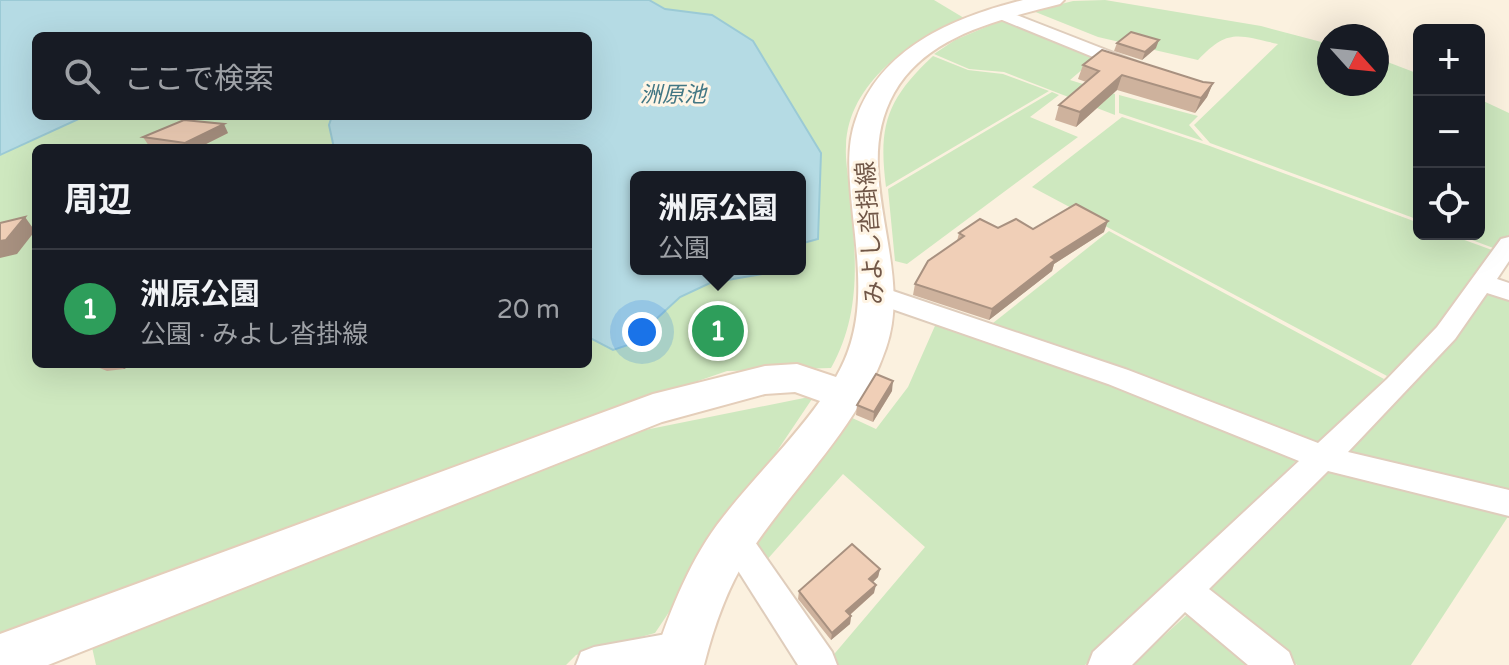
<!DOCTYPE html>
<html lang="ja">
<meta charset="utf-8">
<style>
:root{--surface:#171b24;--page:#20242c;--text:#f1f3f6;--muted:#9ea1a6;--line:#363941;--accent:#e36d46}
body{margin:0;font-family:"Varela Round","Noto Sans JP",sans-serif;background:var(--page);color:var(--text)}
.controls{position:absolute;right:24px;top:24px;display:grid;overflow:hidden;border-radius:12px;box-shadow:0 8px 32px #0002}
.controls button{width:72px;height:72px;display:grid;place-items:center;padding:0;border:0;border-bottom:2px solid var(--line);background:var(--surface);color:var(--text);font:40px sans-serif}
.compass{position:absolute;left:1317px;top:24px;width:72px;height:72px;border-radius:50%;background:var(--surface);box-shadow:0 8px 32px #0002;rotate:117deg}
.you{position:absolute;left:642px;top:332px;width:28px;height:28px;margin:-20px;border:6px solid #fff;border-radius:50%;background:#1a73e8;box-shadow:0 0 0 12px #1a73e833}
.badge{display:grid;place-items:center;width:52px;height:52px;border-radius:50%;background:var(--accent);color:#fff;font-size:26px;font-weight:700}
.pin{position:absolute;translate:-50% -50%;border:4px solid #fff;box-shadow:0 2px 8px #0006}
.popup{position:absolute;left:630px;top:171px;width:176px;height:104px;box-sizing:border-box;display:grid;place-content:center;border-radius:12px;background:var(--surface);filter:drop-shadow(0 2px 6px #0005);font-size:26px;white-space:nowrap;color:var(--muted)}
.popup b{font-size:30px;color:var(--text)}
.popup::after{content:'';position:absolute;left:50%;top:100%;margin-left:-16px;border:16px solid transparent;border-top-color:var(--surface)}
.list{margin:0;padding:0;list-style:none}
h2{display:flex;justify-content:space-between;align-items:center;height:104px;margin:0;padding:0 32px;font-size:34px}
h2 small{font-size:26px;font-weight:400;color:var(--muted)}
.list li{display:grid;grid-template-columns:52px 1fr auto;gap:24px;align-items:center;box-sizing:border-box;height:120px;padding:0 32px;border-top:2px solid var(--line)}
.list b{display:block;font-size:30px;white-space:nowrap}
.list p{margin:0;font-size:26px;white-space:nowrap;color:var(--muted)}
.list em{font-size:26px;font-style:normal;color:var(--muted)}
.icon{flex:none;width:44px;height:44px;fill:none;stroke:currentColor;stroke-width:2;stroke-linecap:round;stroke-linejoin:round}
.map{position:relative;flex:none;width:1509px;height:665px;overflow:hidden}
.search{position:absolute;background:var(--surface);box-shadow:0 8px 32px #0002;left:32px;top:32px;width:560px;height:88px;display:flex;align-items:center;gap:20px;box-sizing:border-box;padding:0 28px;border-radius:12px;color:var(--muted);font-size:30px}
.panel{position:absolute;background:var(--surface);box-shadow:0 8px 32px #0002;left:32px;top:144px;width:560px;height:224px;border-radius:12px}
.map>svg:first-child{display:block}
</style>
<div class="map">
<svg width="1509" height="665" viewBox="0 0 1509 665">
<rect width="100%" height="100%" fill="#fbf1df"/>
<g fill="#cee8bf" fill-rule="evenodd">
<path d="M 0,0 L 934,0 L 964,18 C 912,40 848,82 846,146 C 845,162 849,179 850,195 C 856,256 862,313 831,368 L 727,371 L 582,421 L 0,646 ZM 36,36 L 588,36 L 588,116 L 36,116 ZM 36,148 L 588,148 L 588,364 L 36,364 ZM 636,177 L 800,177 L 800,269 L 636,269 Z"/>
<path d="M 1105,0 L 1261,26 L 1329,44 L 1329,84 L 1377,84 L 1377,58 L 1419,74 L 1419,220 L 1210,143 L 1194,125 L 1278,44 C 1238,35 1228,28 1198,60 L 1098,37 L 1033,11 L 1073,1 Z"/>
<polygon points="1007,18 1090,55 1091,62 1070,80 1115,94 1115,115 1004,72 969,69 934,54 955,40"/>
<path d="M 933,56 L 968,70 L 1003,74 L 1049,91 L 886,187 C 878,125 887,99 933,56 Z"/>
<polygon points="1052,92 1059,95 1030,117 1078,137 907,264 895,261 888,189"/>
<polygon points="1119,95 1198,116 1189,125 1203,141 1119,113"/>
<polygon points="1479,99 1509,113 1509,250 1496,249 1456,234 1479,234"/>
<polygon points="1122,117 1207,145 1419,223 1419,234 1448,234 1492,250 1438,327 1387,376 1032,187"/>
<polygon points="1109,231 1384,379 1316,450 988,327"/>
<polygon points="1486,287 1509,297 1509,498 1336,456"/>
<polygon points="938,319 1300,457 1176,582 1085,665 834,665 830,659 925,547 843,474 765,562 749,541 848,416 876,429 908,387"/>
<polygon points="814,396 655,633 576,655 566,665 96,665 91,643 620,435"/>
<polygon points="1330,469 1509,515 1411,665 1297,665 1206,592"/>
<polygon points="1191,611 1256,665 1132,665"/>
</g>
<polygon fill="#b5dbe4" stroke="#9bcad5" stroke-width="2" points="0,0 649,0 665,9 712,15 753,41 821,153 818,239 800,244 800,177 636,177 636,269 768,269 762,274 710,283 680,297 652,323 640,341 613,350 588,337 588,148 334,148 329,125 332,116 588,116 588,36 36,36 36,116 85,116 0,155"/>
<g fill="none" stroke-linecap="round" stroke-linejoin="round">
<defs>
<g id="street">
<polygon points="1001,9 1137,62 1140,66 1131,71 1125,70 995,17 993,14"/>
<polygon points="1509,237 1509,261 1497,279 1509,283 1509,300 1487,293 1455,339 1348,452 1509,490 1509,516 1328,471 1209,589 1289,652 1294,665 1248,665 1185,612 1132,665 1088,665 1093,652 1299,461 1108,384 869,301 866,295 869,289 878,287 887,289 1128,370 1318,443 1387,379 1437,327 1501,239"/>
<polygon points="734,525 746,529 832,652 837,665 798,665 718,539 722,529"/>
<polygon points="683,631 696,637 701,649 696,661 687,665 576,665 581,652 594,647"/>
</g>
<path id="secondary" d="M 1023,0 L 1064,0 L 1060,4 C 1002,19 926,35 894,93 C 849,173 915,265 886,348 C 859,428 794,485 749,554 C 727,588 714,626 704,665 L 652,665 C 668,616 687,566 717,525 C 749,482 789,445 820,401 L 795,392 L 765,394 L 662,422 L 48,665 L 0,665 L 0,634 L 653,394 L 765,366 L 797,364 L 836,377 C 866,326 859,272 853,216 C 850,185 845,149 856,119 C 881,47 955,17 1023,0 Z"/>
</defs>
<use href="#street" stroke="#dfcdbc" stroke-width="4"/>
<use href="#secondary" stroke="#e4ceba" stroke-width="4"/>
<use href="#street" fill="#fff" fill-rule="evenodd"/>
<use href="#secondary" fill="#fff" fill-rule="evenodd"/>
</g>
<g fill="#ceb29d">
<polygon points="1117,43 1156,48 1142,60 1114,51"/>
<polygon points="1083,65 1203,82 1213,83 1207,97 1195,113 1117,90 1076,127 1055,120 1059,105 1086,82 1078,79"/>
<polygon points="228,133 198,148 161,148 149,146 143,137"/>
<polygon points="998,228 1104,232 1054,264 1052,271 989,320 913,295 915,284 957,241 959,233"/>
<polygon points="90,364 134,364 124,369 107,371"/>
<polygon points="892,391 873,422 856,415 857,405"/>
<polygon points="880,569 878,577 873,582 874,593 850,615 851,616 850,624 831,640 798,599 799,591"/>
</g>
<g fill="#a89180">
<polygon points="1159,40 1156,48 1142,60 1145,52"/>
<polygon points="1122,75 1117,90 1076,127 1080,112"/>
<polygon points="1213,83 1207,97 1195,113 1201,98"/>
<polygon points="224,124 228,133 198,148 188,148 185,143"/>
<polygon points="25,217 35,231 17,254 0,258 0,241"/>
<polygon points="1108,221 1104,232 1054,264 1052,271 989,320 992,309 1051,257"/>
<polygon points="120,364 134,364 124,369"/>
<polygon points="893,381 892,391 873,422 874,412"/>
<polygon points="880,569 878,577 868,587 869,579"/>
<polygon points="876,585 874,593 845,619 846,611"/>
<polygon points="851,616 850,624 831,640 832,633"/>
</g>
<g fill="#f0cfb7" stroke="#a89180" stroke-width="2">
<polygon points="1131,32 1159,40 1145,52 1117,43"/>
<polygon points="1102,50 1203,82 1213,83 1201,98 1122,75 1080,112 1059,105 1099,71 1083,65"/>
<polygon points="184,120 224,124 185,143 143,137"/>
<polygon points="1076,204 1108,221 1051,257 1055,260 992,309 915,284 928,261 964,236 959,233 980,219 998,228 1016,219 1033,229"/>
<polygon points="25,217 6,240 0,241 0,223"/>
<polygon points="876,374 893,381 874,412 857,405"/>
<polygon points="852,544 880,569 869,579 876,585 846,611 851,616 832,633 799,591"/>
</g>
<g text-anchor="middle" stroke-width="6" stroke-linejoin="round" paint-order="stroke">
<g font-size="22" font-style="italic" fill="#427784" stroke="#fff5e5">
<text x="673" y="102">洲原池</text>
</g>
<g font-size="24" fill="#715748" stroke="#fff5e5">
<text transform="translate(870 233) rotate(-94)" y="8">みよし沓掛線</text>
</g>
</g>
</svg>
<div class="controls">
<button>+</button>
<button>−</button>
<button><svg class="icon" aria-label="locate" viewBox="0 0 24 24"><circle cx="12" cy="12" r="6"/><path d="M12 2v4M12 18v4M2 12h4M18 12h4"/></svg></button>
</div>
<svg class="compass" viewBox="-18 -18 36 36"><path d="M0-13l5 13h-10z" fill="#e53935"/><path d="M0 13l5-13h-10z" fill="#9ea1a6"/></svg>
<div class="you"></div>
<div class="pin badge" style="left:718px;top:331px;background:#2e9e5b">1</div>
<div class="popup"><b>洲原公園</b>公園</div>
<div class="search"><svg class="icon" aria-label="search" viewBox="0 0 24 24"><circle cx="10" cy="10" r="6"/><path d="M15 15l6 6"/></svg>ここで検索</div>
<section class="panel">
<h2>周辺<small></small></h2>
<ul class="list">
<li><span class="badge" style="background:#2e9e5b">1</span><div><b>洲原公園</b><p>公園 · みよし沓掛線</p></div><em>20 m</em></li>
</ul>
</section>
</div>
